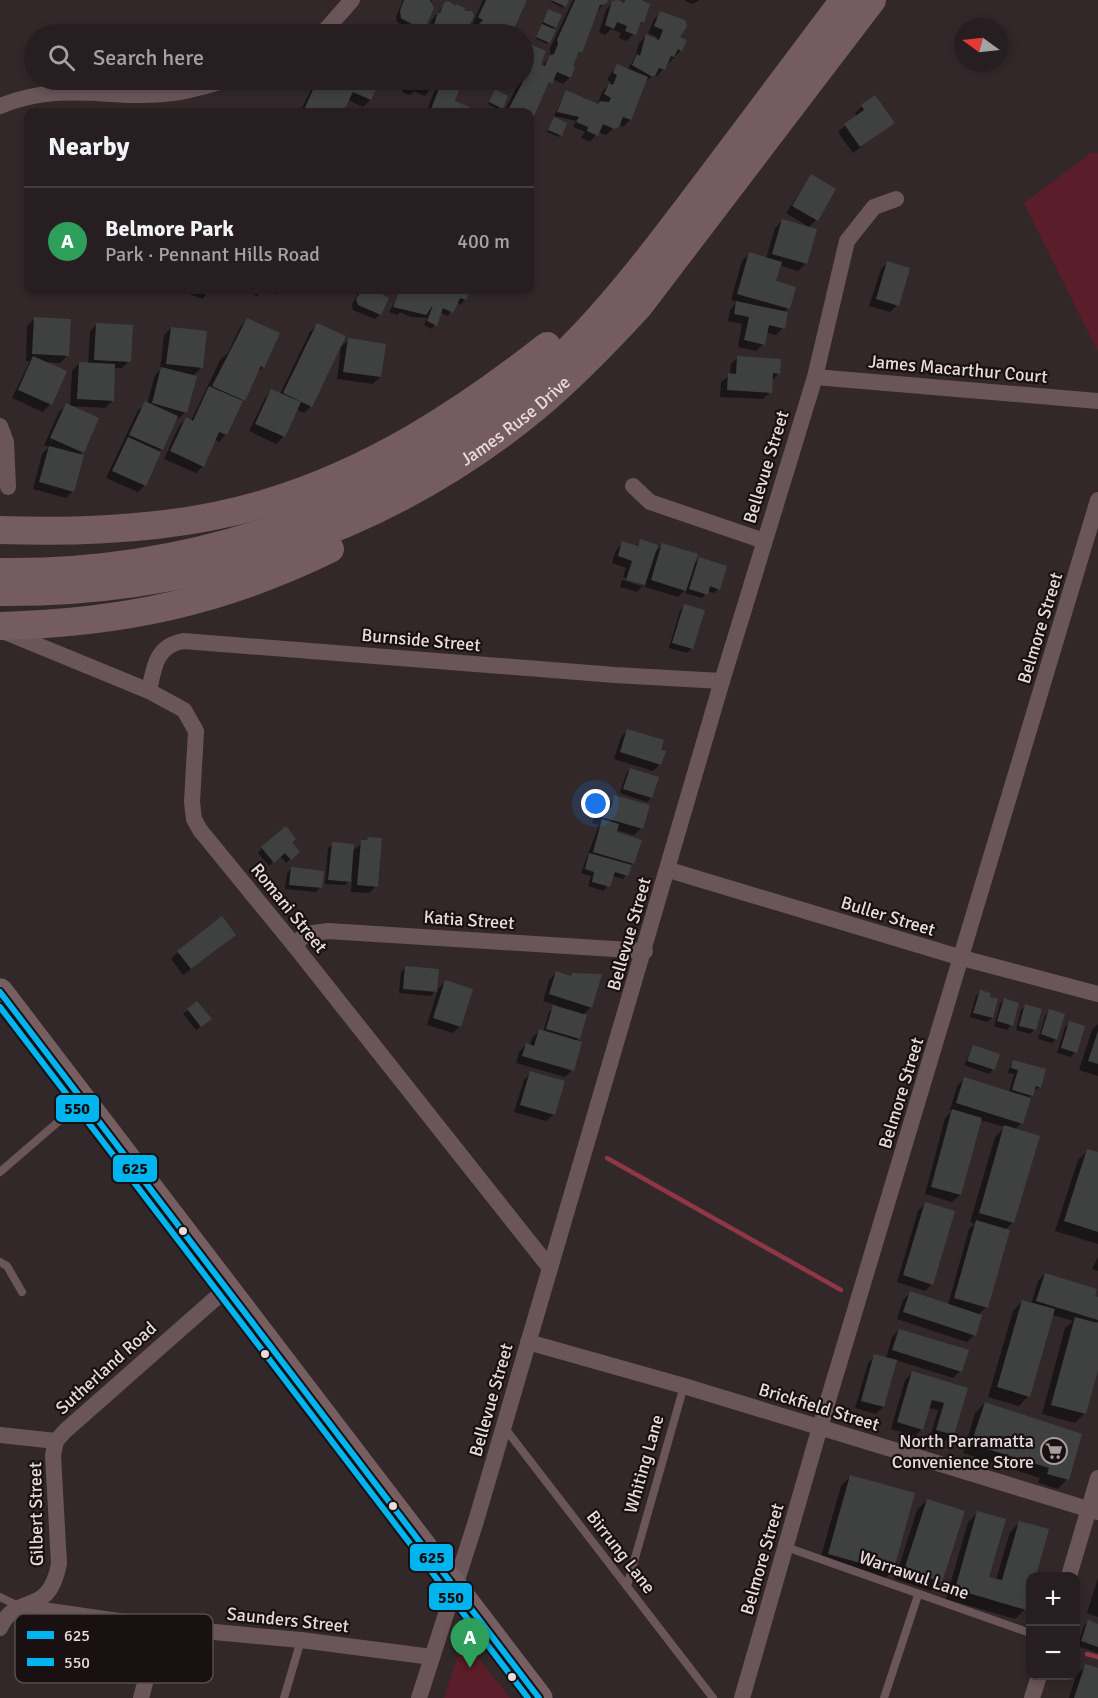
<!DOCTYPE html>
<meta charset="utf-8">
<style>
:root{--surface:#261e20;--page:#322b2d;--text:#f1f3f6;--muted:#a4a2a5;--line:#423c3e;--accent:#a89c9e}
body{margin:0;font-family:Signika,sans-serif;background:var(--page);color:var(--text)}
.controls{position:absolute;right:18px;bottom:18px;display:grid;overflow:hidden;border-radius:12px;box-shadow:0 3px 9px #0003}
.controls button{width:54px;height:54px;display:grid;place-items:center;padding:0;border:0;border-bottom:2px solid var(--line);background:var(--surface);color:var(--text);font:30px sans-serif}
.compass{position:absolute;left:954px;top:18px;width:54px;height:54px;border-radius:50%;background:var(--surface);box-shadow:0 3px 9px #0003;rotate:285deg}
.you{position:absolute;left:596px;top:804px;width:21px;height:21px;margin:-15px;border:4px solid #fff;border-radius:50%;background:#1a73e8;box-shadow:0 0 0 9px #1a73e833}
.badge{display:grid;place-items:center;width:39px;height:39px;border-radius:50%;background:var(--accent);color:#fff;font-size:20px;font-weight:700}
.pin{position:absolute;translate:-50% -50px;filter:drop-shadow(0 2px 3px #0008)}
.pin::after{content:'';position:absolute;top:32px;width:21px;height:18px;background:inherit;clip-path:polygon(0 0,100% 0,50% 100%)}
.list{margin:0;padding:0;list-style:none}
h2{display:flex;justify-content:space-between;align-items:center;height:78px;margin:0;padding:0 24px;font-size:26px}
h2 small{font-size:20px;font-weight:400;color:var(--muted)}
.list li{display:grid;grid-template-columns:39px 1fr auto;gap:18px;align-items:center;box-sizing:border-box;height:108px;padding:0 24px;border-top:2px solid var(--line)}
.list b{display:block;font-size:22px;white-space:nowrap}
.list p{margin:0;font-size:20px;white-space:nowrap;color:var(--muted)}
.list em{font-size:20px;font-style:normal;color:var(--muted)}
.icon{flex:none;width:33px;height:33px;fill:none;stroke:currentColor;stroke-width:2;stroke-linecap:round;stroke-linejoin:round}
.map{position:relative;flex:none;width:1098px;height:1698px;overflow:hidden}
.search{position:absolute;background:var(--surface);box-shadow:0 3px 9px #0003;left:24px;top:24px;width:510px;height:66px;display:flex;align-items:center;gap:15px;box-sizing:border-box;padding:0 21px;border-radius:33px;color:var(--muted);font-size:22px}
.panel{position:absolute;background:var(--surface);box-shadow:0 3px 9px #0003;left:24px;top:108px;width:510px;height:186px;border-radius:12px}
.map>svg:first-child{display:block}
</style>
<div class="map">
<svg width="1098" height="1698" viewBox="0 0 1098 1698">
<rect width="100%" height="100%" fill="#32282a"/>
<g fill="#5b1d29">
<polygon points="1091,153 1098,153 1098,352 1024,203"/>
<polygon points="463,1638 510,1698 444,1698"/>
</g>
<g fill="#0007">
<polygon points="403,0 432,0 423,30 419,34 397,22 396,17"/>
<polygon points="483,0 527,0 508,34 467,34 478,27 472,25"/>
<polygon points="552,0 567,0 563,8 551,2"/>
<polygon points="573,0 606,0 598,11 581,52 575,58 570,77 563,84 552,79 544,90 530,122 530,112 504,112 517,86 524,80 525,68 531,62 526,59 531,48 532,46 542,66 550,57 550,48"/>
<polygon points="625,0 632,0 643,22 627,41 619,38 621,33 611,29 605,35 599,32 606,10 613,2 622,3"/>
<polygon points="684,0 700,0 692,4"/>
<polygon points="445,4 454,8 467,33 465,34 428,32 431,21"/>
<polygon points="547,12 555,27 547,44 536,39"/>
<polygon points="661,12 678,38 681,50 656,77 654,75 645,82 630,120 623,127 618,124 606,135 598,132 590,142 581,138 585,132 573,127 576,121 554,116 566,92 597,106 602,92 611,82 607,80 611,73 618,66 627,70 635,58 639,43 646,36 656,40 657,37 648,33 654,20"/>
<polygon points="323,80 336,86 339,80 378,80 370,100 363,107 348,100 342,112 300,112 311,90"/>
<polygon points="393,80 461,80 453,101 469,109 468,112 426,112 438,82 435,81 425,96 414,91 410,95 402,92 405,86"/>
<polygon points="499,80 514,80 509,87 498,82"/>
<polygon points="495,91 501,108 500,110 488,104"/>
<polygon points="862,106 893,123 853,153 838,132 857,116 855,113"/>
<polygon points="554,119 565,124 559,137 547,132"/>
<polygon points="811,176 816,220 809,227 786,213"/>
<polygon points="782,221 815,230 805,264 798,271 779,265 774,282 788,308 784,313 783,328 776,335 766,333 763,344 756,351 738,347 742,324 728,321 730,310 737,302 731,300 742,261 749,254 766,259 775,228"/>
<polygon points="888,262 897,305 890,312 869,306 881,269"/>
<polygon points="190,290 209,290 203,299 189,294"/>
<polygon points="243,290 263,290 257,296"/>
<polygon points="265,290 283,290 277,295"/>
<polygon points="354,290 382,290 380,314 375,319 353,310 352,304 359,292"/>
<polygon points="401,290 420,290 425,293 432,293 434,290 468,292 465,300 461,304 456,302 448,316 441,313 432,329 424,325 427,318 411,317 400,312 397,315 389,312"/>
<polygon points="35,318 67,356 60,363 43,362 65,372 50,404 43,412 12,398 30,361 26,361 27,326"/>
<polygon points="247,320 263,367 256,374 226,434 219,442 214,439 203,466 196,473 164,459 179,426 186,419 191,421 220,360 228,353 240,327"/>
<polygon points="97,324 129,361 122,368 114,368 112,401 105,408 70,406 72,371 79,363 88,364 90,331"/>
<polygon points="317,325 311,406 304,413 296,409 283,437 276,444 249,431 265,398 272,391 280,394 310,332"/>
<polygon points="171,328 201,368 192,377 185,412 178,419 175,418 145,485 138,492 106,478 138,410 147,404 155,375 160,370 164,335"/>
<polygon points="348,340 380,377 373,384 337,379 341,347"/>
<polygon points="738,357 779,373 771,381 770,392 763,399 720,397 721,382 730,375 731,364"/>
<polygon points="66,405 83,452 79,455 73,491 66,498 33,489 42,454 49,447 44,445 59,412"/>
<polygon points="641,541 653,554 663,545 692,566 699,559 718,589 714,593 707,591 702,598 685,593 687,588 678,597 645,587 646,582 637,592 620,587 622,580 642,586 642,583 623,577 626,568 612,563 616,550 623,543 635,547"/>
<polygon points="685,605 703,611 691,649 687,653 669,648 680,610"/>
<polygon points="628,730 659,750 660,764 653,771 614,759 621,737"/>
<polygon points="630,769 651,798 647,802 620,793 626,774"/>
<polygon points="615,797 641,828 634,835 616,830 633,863 623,879 612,876 604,891 588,886 591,876 581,873 599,825 592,823 595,814 602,807 606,808"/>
<polygon points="368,839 376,886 369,893 351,892 352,878 345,885 325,884 328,848 332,844 352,851"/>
<polygon points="290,842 294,856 286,863 280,856 269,866 258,853 262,848"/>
<polygon points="291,869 321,887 316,892 285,889 287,873"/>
<polygon points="227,942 183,975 171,959 178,952"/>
<polygon points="405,968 435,991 431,996 399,993 401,972"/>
<polygon points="556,973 570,977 573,974 591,1007 582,1016 579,1038 575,1041 572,1070 565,1077 516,1063 519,1052 526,1045 530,1046 532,1038 539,1031 543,1032 549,1012 556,1005 543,1001 549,980"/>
<polygon points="445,982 460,1026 453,1033 427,1025 438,989"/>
<polygon points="980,992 992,1018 987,1022 970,1017 976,996"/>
<polygon points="1004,1000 1011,1025 1007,1030 994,1026 1000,1004"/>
<polygon points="1026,1006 1040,1010 1034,1030 1030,1034 1016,1030 1021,1010"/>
<polygon points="188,1010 205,1023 196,1030 183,1014"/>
<polygon points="1049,1011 1056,1039 1052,1043 1038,1039 1045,1016"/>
<polygon points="1070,1023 1083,1027 1075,1052 1071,1057 1057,1053 1065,1027"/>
<polygon points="1098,1024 1098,1076 1079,1070 1092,1030"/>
<polygon points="973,1046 993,1069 989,1074 964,1065"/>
<polygon points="1013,1062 1040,1087 1033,1091 1021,1123 1015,1130 1013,1222 1005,1230 986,1307 978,1315 974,1335 967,1342 897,1319 903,1300 910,1293 948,1305 969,1229 975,1224 970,1222 995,1137 1005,1127 980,1120 960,1195 952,1202 925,1194 945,1118 952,1111 950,1110 957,1086 964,1079 1009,1092 1014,1074 1007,1073"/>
<polygon points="531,1073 554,1114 546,1121 514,1112 524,1080"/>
<polygon points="1088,1150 1098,1154 1098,1244 1055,1231 1078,1160"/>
<polygon points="925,1204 932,1284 925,1291 897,1282 918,1211"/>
<polygon points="1098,1257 1098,1271 1092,1269"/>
<polygon points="1045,1274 1098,1299 1098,1321 1095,1324 1098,1325 1098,1364 1085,1413 1075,1423 1042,1414 1065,1328 1073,1321 1052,1315 1028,1396 1019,1406 988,1397 1013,1311 1022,1301 1031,1304 1038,1281"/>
<polygon points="899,1330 960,1371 953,1378 896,1360 883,1407 876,1414 855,1408 868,1363 875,1356 886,1359 892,1337"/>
<polygon points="912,1373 966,1389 953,1434 945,1441 930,1437 938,1410 928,1408 922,1429 915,1436 891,1429 905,1380"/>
<polygon points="985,1403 1067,1479 1058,1489 1038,1483 1040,1478 963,1453 975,1413"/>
<polygon points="850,1477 892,1572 882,1581 819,1563 841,1486"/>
<polygon points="927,1500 941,1581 931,1591 895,1579 917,1510"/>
<polygon points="978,1513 987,1578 996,1580 1010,1532 1020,1522 1048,1530 1034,1576 1030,1576 1030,1589 1025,1609 1015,1619 946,1599 968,1522"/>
<polygon points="1098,1578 1098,1617 1087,1613"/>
<polygon points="1088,1622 1098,1625 1098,1653 1077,1646 1084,1626"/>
<polygon points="1085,1666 1098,1670 1098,1698 1069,1698 1076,1676"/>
</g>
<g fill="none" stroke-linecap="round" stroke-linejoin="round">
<g stroke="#8f3746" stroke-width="4.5">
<polyline points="607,1158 841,1290"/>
<polyline points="1087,1654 1098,1657"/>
</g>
</g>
<g fill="#3f4141">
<polygon points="404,0 430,0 434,8 424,31 401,18 400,11"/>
<polygon points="486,0 527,0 512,33 505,30 502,34 468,34 459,29 457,34 445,34 439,32 441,28 434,25 438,12 440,13 444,3 449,1 455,6 456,4 465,8 464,11 472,11 474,16 469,26 473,30 483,20 478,17"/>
<polygon points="551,0 569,0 566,7"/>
<polygon points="575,0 608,0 606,4 600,5 582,53 579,52 573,66 575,67 571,78 557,72 552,84 549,82 530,125 530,112 507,112 527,74 525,73 531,59 527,58 532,45 546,51 541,64 545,66 550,55 554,54 558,44 557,40"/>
<polygon points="618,0 624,3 625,0 641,0 650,4 644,23 641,22 636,35 625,31 627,26 617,22 614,29 605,25 612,1"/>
<polygon points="548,9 562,15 556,28 543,22"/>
<polygon points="660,11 685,20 687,26 680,37 687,40 682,51 678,49 674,57 671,56 665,70 659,68 655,76 651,76 632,65 637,54 640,56 646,34 659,40 663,30 654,26"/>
<polygon points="542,24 556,30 550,43 536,37"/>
<polygon points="617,64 648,77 631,120 623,117 619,127 614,129 603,124 598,136 587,131 588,127 576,122 579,117 557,112 566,90 598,104 600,101 609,102 611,98 604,94 609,83 613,85 617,75 613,73"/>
<polygon points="325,80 339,86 342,80 380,80 371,100 353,92 343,112 303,112 317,81"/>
<polygon points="411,80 438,80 433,90 420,84 418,89 408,85"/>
<polygon points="442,80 462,80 455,101 471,108 469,112 430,112"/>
<polygon points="498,80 515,80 512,86"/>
<polygon points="495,89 508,96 503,109 489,102"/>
<polygon points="875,95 895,123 860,147 844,124 864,110 861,105"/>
<polygon points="554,117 567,123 562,136 548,130"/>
<polygon points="811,174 836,189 818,221 792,206"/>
<polygon points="782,219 817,229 807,264 772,254"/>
<polygon points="749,252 782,262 776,281 796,287 790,309 737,294"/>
<polygon points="887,261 910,268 899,306 876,299"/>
<polygon points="362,290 382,290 383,295 389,298 381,315 358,305 356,299"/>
<polygon points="403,290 433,292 434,290 470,291 466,300 460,298 453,313 443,308 437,326 427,321 433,305 426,315 393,307 399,292 401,293"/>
<polygon points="736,301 788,312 785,329 769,325 765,345 744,340 749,317 734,314"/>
<polygon points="34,317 71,319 69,356 32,354"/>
<polygon points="247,318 280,333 264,368 261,366 245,401 212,386"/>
<polygon points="96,323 133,325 131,362 94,360"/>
<polygon points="317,323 346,336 312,407 283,393"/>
<polygon points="171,327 207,331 203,368 166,364"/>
<polygon points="348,338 386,344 381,377 343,372"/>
<polygon points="33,356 67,371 52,405 18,390"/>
<polygon points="737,356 781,359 780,374 773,373 772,393 727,390 728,373 736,374"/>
<polygon points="79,362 115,364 114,401 77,399"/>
<polygon points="161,367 197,376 187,413 152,403"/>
<polygon points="209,386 243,401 227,435 219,432 204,467 170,451 186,417 193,421"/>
<polygon points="271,389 301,402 285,437 255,424"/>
<polygon points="145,401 178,416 163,450 129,435"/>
<polygon points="66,403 99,418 84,453 50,438"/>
<polygon points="128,437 161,452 146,486 112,471"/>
<polygon points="49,446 84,455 74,492 39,482"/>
<polygon points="640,539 658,545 645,585 626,580 632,561 618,556 622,541 638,546"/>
<polygon points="662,543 698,554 686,591 651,580"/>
<polygon points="699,557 727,566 720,590 710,586 708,595 689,589"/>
<polygon points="684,604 705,610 693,649 672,643"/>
<polygon points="627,729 664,740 661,750 666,751 661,765 620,752"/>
<polygon points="630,768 659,777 652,798 623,789"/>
<polygon points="614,795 650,805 643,829 598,816 601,805 611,808"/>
<polygon points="602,819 619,824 617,832 642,840 634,864 593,852"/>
<polygon points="286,826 296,839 292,842 300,852 291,860 285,853 274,863 261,847"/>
<polygon points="368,837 382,838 378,887 357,885 361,840 367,840"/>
<polygon points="332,842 354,844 351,882 328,880"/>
<polygon points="589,853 632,865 628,876 615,872 610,887 592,882 594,872 585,869"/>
<polygon points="291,867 324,871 322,888 289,885"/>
<polygon points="222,916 236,935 191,969 177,951"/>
<polygon points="405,966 439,969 437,992 403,989"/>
<polygon points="556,971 571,976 572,973 602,974 592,1008 549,994"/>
<polygon points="445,980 473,989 461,1027 433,1018"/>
<polygon points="980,990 991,993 990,997 998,999 993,1018 973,1013"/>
<polygon points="1004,998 1019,1003 1013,1026 997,1021"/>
<polygon points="197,1001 212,1019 201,1027 187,1009"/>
<polygon points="1025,1004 1042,1009 1036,1030 1019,1026"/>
<polygon points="553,1005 587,1015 580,1039 546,1029"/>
<polygon points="1049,1009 1065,1014 1057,1040 1041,1034"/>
<polygon points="1069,1021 1085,1026 1077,1053 1061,1048"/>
<polygon points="539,1029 582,1042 574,1071 522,1056 526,1043 534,1046"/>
<polygon points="1098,1031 1098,1064 1088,1061"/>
<polygon points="973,1045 1000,1054 995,1070 967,1061"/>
<polygon points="1013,1060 1046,1069 1041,1088 1036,1086 1033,1096 1012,1090 1018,1070 1011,1068"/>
<polygon points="530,1071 565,1081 555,1115 520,1105"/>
<polygon points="964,1077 1031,1098 1023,1124 956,1103"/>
<polygon points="952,1109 982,1118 961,1195 931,1187"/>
<polygon points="1004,1125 1040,1136 1014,1223 979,1213"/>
<polygon points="1087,1149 1098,1152 1098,1232 1064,1221"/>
<polygon points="925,1202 955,1211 933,1285 903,1275"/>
<polygon points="976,1220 1010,1230 988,1308 954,1298"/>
<polygon points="1045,1273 1097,1289 1095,1296 1098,1297 1098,1320 1036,1301"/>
<polygon points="910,1291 982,1315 976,1336 903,1312"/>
<polygon points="1022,1300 1055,1309 1030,1397 997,1387"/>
<polygon points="1075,1317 1098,1323 1098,1370 1086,1414 1051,1405"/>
<polygon points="899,1329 969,1350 962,1372 892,1350"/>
<polygon points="874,1354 897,1360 884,1407 861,1401"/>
<polygon points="912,1371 968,1388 954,1435 936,1430 944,1403 932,1400 923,1430 897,1422"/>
<polygon points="985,1402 1082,1434 1069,1480 1047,1474 1049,1468 971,1444"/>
<polygon points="850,1475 915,1493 893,1572 828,1554"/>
<polygon points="927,1499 965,1511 942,1582 904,1570"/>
<polygon points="977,1511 1006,1519 989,1577 1002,1580 1019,1521 1049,1529 1036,1576 1030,1576 1030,1595 1026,1610 955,1589"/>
<polygon points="1088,1620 1098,1624 1098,1647 1081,1641"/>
<polygon points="1085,1664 1098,1668 1098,1698 1074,1698"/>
</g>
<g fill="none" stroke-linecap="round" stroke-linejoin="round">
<g stroke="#6a5659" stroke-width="8">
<polyline points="0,1172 80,1103"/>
<polyline points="0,1262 7,1266 22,1292"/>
<polyline points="504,1427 713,1698"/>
<polyline points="786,1547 1030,1633"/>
<polyline points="627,1586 684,1386"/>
<polyline points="0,1597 21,1607"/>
<polyline points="284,1698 301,1640"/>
<polyline points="884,1698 918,1595"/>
</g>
<g stroke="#6a5659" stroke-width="16">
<polyline points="322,34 352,0"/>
<path d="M 0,106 C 64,80 110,101 173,93 C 191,91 209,85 226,80"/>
<polyline points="815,377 1098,401"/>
<polyline points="0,426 6,442 8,487"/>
<polyline points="633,486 650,502 764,541"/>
<polyline points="3,631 149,691 184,710 196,731 192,802 194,819 200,830 294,945 550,1268"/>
<path d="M 149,691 C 154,667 156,646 183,641 L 615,675 L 722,681"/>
<polyline points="669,870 962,958 1098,994"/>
<polyline points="294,945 306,934 328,931 645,951"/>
<polyline points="528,1342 684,1386 1098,1512"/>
<polyline points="0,1435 56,1441"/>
<polyline points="1069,1576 1098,1478"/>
<polyline points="22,1607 160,1627 301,1640 432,1657"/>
<path d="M 0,1628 C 17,1590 48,1620 59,1564 L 53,1455 L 56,1441 L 65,1431 L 226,1289"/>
<polyline points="141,1698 160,1627"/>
<polyline points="419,1698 476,1521 722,681 815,377 847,241 874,207 896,199"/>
<polyline points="742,1698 820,1427 1098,500"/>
<polyline points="1032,1698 1039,1676"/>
</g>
<polyline stroke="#765e61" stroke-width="27" points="0,992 539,1698"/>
<g stroke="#745c60" stroke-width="28">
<path d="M 0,530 C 88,533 182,529 266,503 C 370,472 462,413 547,346"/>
<path d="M 0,572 C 217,575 436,491 586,332 C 631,284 669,232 708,181 C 754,120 799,60 844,0"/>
<path id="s1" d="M 0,592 C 193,594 385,532 535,408 C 572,377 606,342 639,306 L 872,0"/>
<path d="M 0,626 C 121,623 221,602 330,549"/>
</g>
<defs>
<polyline id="bus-1" points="0,992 539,1698"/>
<polyline id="bus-2" points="0,1007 528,1698"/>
</defs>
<use href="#bus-1" stroke="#181011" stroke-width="10"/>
<use href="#bus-2" stroke="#181011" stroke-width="10"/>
<use href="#bus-1" stroke="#00b5ef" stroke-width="6"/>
<use href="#bus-2" stroke="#00b5ef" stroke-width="6"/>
</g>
<defs>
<symbol id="supermarket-ring" viewBox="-11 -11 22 22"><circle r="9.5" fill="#181011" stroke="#a89c9e" stroke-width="1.5"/><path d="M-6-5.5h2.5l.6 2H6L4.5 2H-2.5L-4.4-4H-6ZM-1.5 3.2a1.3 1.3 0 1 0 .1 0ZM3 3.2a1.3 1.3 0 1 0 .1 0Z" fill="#a89c9e"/></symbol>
</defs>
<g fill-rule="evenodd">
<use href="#supermarket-ring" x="1039" y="1436" width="30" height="30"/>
</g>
<g fill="#e7dbdc" stroke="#181011" stroke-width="2">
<circle cx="183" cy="1231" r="5"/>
<circle cx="265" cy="1354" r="5"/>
<circle cx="393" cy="1506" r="5"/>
<circle cx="512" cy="1677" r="5"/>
</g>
<g text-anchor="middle" stroke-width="4.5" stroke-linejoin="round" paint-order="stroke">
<g font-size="18" fill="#e7dbdc" stroke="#181011">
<text transform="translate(958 369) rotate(5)" y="6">James Macarthur Court</text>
<text dy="6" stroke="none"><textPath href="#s1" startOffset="554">James Ruse Drive</textPath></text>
<text transform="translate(766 467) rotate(-73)" y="6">Bellevue Street</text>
<text transform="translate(1040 628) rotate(-73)" y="6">Belmore Street</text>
<text transform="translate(421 640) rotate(5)" y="6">Burnside Street</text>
<text transform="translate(289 908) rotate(51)" y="6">Romani Street</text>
<text transform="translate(888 916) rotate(17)" y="6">Buller Street</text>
<text transform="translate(469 920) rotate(4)" y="6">Katia Street</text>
<text transform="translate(629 934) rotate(-74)" y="6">Bellevue Street</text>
<text transform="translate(901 1093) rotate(-73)" y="6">Belmore Street</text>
<text transform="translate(106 1368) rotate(-42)" y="6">Sutherland Road</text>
<text transform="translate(491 1400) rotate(-74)" y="6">Bellevue Street</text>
<text transform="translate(819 1407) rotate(17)" y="6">Brickfield Street</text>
<text transform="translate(644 1464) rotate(-74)" y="6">Whiting Lane</text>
<text transform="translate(36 1514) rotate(-91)" y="6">Gilbert Street</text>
<text transform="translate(621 1552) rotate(52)" y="6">Birrung Lane</text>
<text transform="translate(762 1559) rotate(-74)" y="6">Belmore Street</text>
<text transform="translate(914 1575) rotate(19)" y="6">Warrawul Lane</text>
<text transform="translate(288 1620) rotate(6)" y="6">Saunders Street</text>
</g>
<g font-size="18" fill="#e7dbdc" stroke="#181011" text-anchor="end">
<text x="1034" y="1447">North Parramatta<tspan x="1034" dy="21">Convenience Store</tspan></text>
</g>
</g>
<rect x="15" y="1614" width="198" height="69" rx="9" fill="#181011" stroke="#564d4e" stroke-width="1.5"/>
<rect x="27" y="1631" width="27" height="8" fill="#00b5ef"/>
<rect x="27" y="1658" width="27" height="8" fill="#00b5ef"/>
<g font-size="16" fill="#e7dbdc">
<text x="64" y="1641">625</text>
<text x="64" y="1668">550</text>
</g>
<g stroke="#181011" stroke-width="2">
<rect x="55" y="1094" width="45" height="29" rx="6" fill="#00b5ef"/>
<rect x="112" y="1154" width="46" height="29" rx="6" fill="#00b5ef"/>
<rect x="409" y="1543" width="45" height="29" rx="6" fill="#00b5ef"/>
<rect x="428" y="1582" width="45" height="29" rx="6" fill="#00b5ef"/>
</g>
<g font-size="16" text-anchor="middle" font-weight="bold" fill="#111">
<text x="77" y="1114">550</text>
<text x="135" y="1174">625</text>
<text x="432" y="1563">625</text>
<text x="451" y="1603">550</text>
</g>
</svg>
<div class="controls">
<button>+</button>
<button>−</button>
</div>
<svg class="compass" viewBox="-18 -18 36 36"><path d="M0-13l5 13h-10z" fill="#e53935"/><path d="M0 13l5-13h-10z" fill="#a4a2a5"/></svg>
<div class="you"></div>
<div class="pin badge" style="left:470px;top:1668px;background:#2e9e5b">A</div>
<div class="search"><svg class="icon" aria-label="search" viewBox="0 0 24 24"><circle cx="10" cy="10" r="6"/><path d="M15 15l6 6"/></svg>Search here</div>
<section class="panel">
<h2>Nearby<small></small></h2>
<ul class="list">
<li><span class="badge" style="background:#2e9e5b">A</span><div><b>Belmore Park</b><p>Park · Pennant Hills Road</p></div><em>400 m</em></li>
</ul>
</section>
</div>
